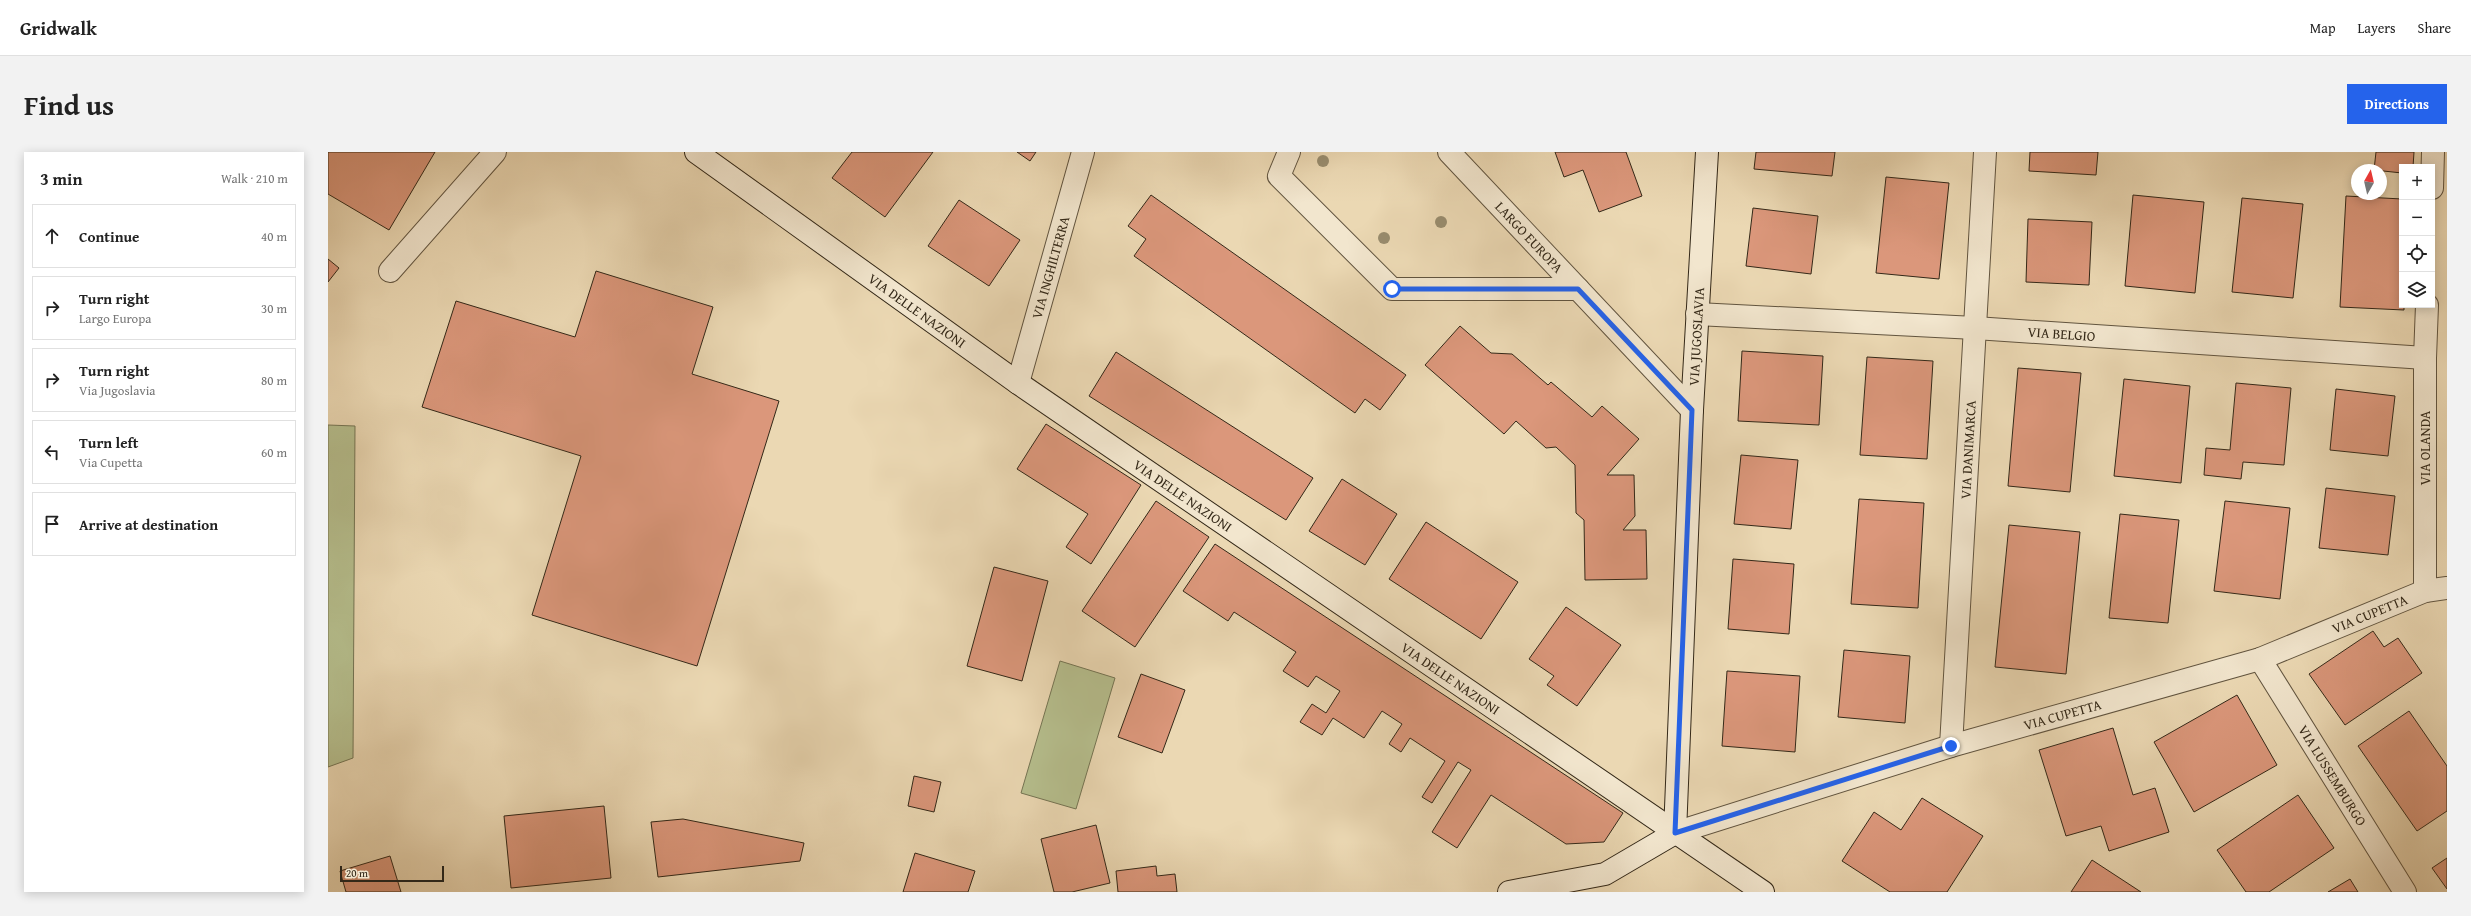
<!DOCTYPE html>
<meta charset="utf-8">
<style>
:root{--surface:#fff;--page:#f2f2f2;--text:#222;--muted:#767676;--line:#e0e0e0;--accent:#2563eb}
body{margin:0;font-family:"Gentium Book Plus",serif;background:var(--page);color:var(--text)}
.controls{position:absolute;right:12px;top:12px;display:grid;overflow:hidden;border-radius:0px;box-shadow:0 2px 10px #0003}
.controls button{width:36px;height:36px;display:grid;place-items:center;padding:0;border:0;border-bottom:1px solid var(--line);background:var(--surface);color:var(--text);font:20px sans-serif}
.compass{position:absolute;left:2023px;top:12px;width:36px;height:36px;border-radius:50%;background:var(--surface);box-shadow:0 2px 10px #0003;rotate:8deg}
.scale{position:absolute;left:12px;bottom:10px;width:104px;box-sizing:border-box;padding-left:4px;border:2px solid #332818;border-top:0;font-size:11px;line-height:14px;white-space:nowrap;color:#332818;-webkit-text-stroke:3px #f2e6ce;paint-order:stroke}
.stop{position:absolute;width:12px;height:12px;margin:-9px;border:3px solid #2563eb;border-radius:50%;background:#fff}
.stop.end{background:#2563eb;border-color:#fff;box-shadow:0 1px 4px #0008}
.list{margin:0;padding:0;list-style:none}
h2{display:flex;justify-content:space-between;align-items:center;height:52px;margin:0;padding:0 16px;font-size:17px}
h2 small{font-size:13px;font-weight:400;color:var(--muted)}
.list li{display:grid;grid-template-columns:26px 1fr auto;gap:12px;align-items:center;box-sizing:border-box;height:64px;margin:0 8px 8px;padding:0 8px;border:1px solid var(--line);border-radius:0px}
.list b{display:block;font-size:15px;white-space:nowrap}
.list p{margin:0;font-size:13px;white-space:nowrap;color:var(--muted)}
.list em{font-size:13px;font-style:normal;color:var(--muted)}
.icon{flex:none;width:22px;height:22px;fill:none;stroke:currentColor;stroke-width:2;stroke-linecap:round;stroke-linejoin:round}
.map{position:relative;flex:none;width:2119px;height:740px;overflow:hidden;border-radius:0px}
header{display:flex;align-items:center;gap:24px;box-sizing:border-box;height:56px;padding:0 20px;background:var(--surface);border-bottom:1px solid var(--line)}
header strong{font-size:19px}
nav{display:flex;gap:22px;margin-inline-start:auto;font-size:14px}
.intro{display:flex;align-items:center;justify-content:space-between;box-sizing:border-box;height:96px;padding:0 24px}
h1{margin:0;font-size:28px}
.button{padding:10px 18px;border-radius:0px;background:var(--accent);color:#fff;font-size:14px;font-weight:700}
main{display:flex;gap:24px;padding:0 24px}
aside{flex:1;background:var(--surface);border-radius:0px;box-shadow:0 2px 10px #0003}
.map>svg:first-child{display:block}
</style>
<header>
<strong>Gridwalk</strong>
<nav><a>Map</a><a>Layers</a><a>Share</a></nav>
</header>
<div class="intro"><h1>Find us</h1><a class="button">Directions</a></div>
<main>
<aside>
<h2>3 min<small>Walk · 210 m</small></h2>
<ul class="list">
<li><svg class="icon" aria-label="ahead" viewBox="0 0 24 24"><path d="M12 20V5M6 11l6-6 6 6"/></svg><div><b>Continue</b></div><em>40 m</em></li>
<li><svg class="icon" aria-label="right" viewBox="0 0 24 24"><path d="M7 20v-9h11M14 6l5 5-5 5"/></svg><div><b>Turn right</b><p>Largo Europa</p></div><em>30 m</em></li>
<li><svg class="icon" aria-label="right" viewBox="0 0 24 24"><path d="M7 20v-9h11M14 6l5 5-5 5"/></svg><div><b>Turn right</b><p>Via Jugoslavia</p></div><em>80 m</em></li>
<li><svg class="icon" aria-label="left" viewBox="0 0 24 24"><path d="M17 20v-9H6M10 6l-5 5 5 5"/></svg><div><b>Turn left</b><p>Via Cupetta</p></div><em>60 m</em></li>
<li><svg class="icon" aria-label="arrive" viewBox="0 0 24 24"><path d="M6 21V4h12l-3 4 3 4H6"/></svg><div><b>Arrive at destination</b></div></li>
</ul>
</aside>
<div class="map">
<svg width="2119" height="740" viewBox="0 0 2119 740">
<rect width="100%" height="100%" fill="#ebd8b3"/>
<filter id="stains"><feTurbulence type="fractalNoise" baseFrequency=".005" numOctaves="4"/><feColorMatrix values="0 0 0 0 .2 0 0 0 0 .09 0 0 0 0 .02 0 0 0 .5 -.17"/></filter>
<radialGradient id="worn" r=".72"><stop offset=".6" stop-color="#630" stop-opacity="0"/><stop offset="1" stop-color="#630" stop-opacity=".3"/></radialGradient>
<g fill="#b6bf8e" stroke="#747453">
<polygon points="0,273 27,274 25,606 0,615"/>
<polygon points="732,509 787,526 748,657 693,641"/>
</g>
<g fill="#db977b" stroke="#332818">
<polygon points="0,0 107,0 61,78 0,42"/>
<polygon points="524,0 605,0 557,65 504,26"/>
<polygon points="689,0 708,0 702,9"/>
<polygon points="1227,0 1298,0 1314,44 1271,60 1255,18 1236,25"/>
<polygon points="1428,0 1507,0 1504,24 1426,17"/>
<polygon points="1702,0 1770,0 1768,23 1701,19"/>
<polygon points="2048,0 2086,0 2085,15 2074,15 2074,21 2046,18"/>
<polygon points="1558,25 1621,31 1611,127 1548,121"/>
<polygon points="823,43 1078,223 1052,258 1037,247 1027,261 806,104 818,87 800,74"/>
<polygon points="1805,43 1876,50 1867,141 1797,134"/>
<polygon points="2018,44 2074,47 2074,153 2076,153 2076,158 2012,155"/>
<polygon points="1914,46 1975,52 1965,146 1904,140"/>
<polygon points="631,48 692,88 661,134 600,94"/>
<polygon points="1425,56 1490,64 1483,122 1418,114"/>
<polygon points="1700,67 1764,70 1761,133 1698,130"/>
<polygon points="0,107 11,116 0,130"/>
<polygon points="268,119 385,155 364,222 451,249 369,514 204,463 253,304 94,255 128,149 247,185"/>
<polygon points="1132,174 1163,201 1184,202 1220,233 1223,230 1264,265 1274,254 1311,287 1279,323 1306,323 1307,364 1295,378 1318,378 1319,427 1257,428 1256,368 1248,361 1247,313 1228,295 1218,296 1188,269 1176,282 1097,213"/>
<polygon points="1414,199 1495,204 1491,273 1410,269"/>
<polygon points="788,200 985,326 958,368 761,244"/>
<polygon points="1539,205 1605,209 1599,307 1532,303"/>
<polygon points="1690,216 1753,221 1742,340 1680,334"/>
<polygon points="1796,227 1862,234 1853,331 1786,324"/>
<polygon points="1908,231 1963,236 1956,313 1915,310 1913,327 1876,323 1878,296 1902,298"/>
<polygon points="2008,237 2067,244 2060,304 2002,298"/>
<polygon points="718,272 813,333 763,412 738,395 760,362 689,317"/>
<polygon points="1413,303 1470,308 1463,377 1406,372"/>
<polygon points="1014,327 1069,362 1037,413 981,379"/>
<polygon points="1998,336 2067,344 2060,403 1991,396"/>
<polygon points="1531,347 1596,351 1590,456 1523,452"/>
<polygon points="828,349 881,385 807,495 754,459"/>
<polygon points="1897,349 1962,356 1952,447 1886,439"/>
<polygon points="1792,362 1851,368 1840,471 1781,466"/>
<polygon points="1098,370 1190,430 1153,487 1061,427"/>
<polygon points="1681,373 1752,380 1738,522 1667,515"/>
<polygon points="887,392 1295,661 1276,690 1238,692 1163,643 1129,696 1104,680 1143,618 1130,610 1104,651 1094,645 1117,609 1082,586 1073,600 1061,592 1074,572 1054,559 1036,586 1005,566 994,583 972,570 984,552 998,561 1012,539 988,524 980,535 955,519 968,500 906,460 900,469 855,439"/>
<polygon points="1405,407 1466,412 1461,482 1400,477"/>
<polygon points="666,415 720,429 694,529 639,514"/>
<polygon points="1238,455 1293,493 1249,554 1219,533 1226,524 1201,507"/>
<polygon points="2045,479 2056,495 2070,486 2094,521 2017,573 1981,522"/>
<polygon points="1516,498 1582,504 1577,571 1510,565"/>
<polygon points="1399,519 1472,524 1467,600 1394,594"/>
<polygon points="813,522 857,538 834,601 790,585"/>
<polygon points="1909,543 1949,613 1866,660 1826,590"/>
<polygon points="2081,559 2119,614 2119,659 2089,679 2030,594"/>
<polygon points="1785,576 1805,643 1827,636 1841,680 1781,699 1773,674 1738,684 1711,598"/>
<polygon points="586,624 613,630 606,660 580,654"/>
<polygon points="1970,643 2006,696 1941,740 1918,740 1889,698"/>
<polygon points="1594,646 1655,684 1619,740 1562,740 1514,709 1546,660 1573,678"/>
<polygon points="276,654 283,726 183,736 176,664"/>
<polygon points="355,667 476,691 472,709 330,725 323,670"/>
<polygon points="768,673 782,731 744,740 726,740 713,687"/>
<polygon points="587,701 647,719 640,740 575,740"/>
<polygon points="62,704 73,740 18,740 12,719"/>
<polygon points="2119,706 2119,737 2104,716"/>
<polygon points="1764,708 1813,740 1743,740"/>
<polygon points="828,714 829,724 847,722 849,740 790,740 788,719"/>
<polygon points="2022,727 2030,740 2000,740"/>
</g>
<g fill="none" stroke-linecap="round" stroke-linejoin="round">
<defs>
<g id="street">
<polyline points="961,0 951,24 1064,137 1250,137"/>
<path id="s1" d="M 1121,0 L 1364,258"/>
<polyline points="2104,36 2105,0"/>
<polyline points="62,119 167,0"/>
<path id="s2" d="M 1369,162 L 1647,176 L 2097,206"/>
<path id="s3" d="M 690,231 L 755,0"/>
<polyline points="2097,439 2097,206 2099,153"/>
<path id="s4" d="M 1932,507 L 2077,740"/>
<path id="s5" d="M 1623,594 L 1657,0"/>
<path id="s6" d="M 1347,681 L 1623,594 L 1932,507 L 2097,439 L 2119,436"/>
</g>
<g id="secondary">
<path id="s7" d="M 368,0 L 690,231 L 1435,740"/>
<path id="s8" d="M 1347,681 L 1364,258 L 1379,0"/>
<polyline points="1181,740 1277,722 1347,681"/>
</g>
</defs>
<use href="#street" stroke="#61543f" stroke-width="24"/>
<use href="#secondary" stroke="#332818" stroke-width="24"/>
<use href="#street" stroke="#f2e6ce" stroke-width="22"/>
<use href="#secondary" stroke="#f2e6ce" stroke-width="22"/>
</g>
<g fill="#988c6e">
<circle cx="995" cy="9" r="6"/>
<circle cx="1113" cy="70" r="6"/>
<circle cx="1056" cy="86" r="6"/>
</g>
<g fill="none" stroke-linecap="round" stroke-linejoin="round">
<polyline stroke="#2563eb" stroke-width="5" points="1064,137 1250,137 1364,258 1347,681 1623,594"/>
</g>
<g text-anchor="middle" stroke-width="3" stroke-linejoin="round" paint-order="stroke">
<g font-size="14" fill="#332818" stroke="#f2e6ce">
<text dy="5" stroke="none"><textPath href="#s1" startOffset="117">LARGO EUROPA</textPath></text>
<text dy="5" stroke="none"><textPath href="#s3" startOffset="120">VIA INGHILTERRA</textPath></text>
<text dy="5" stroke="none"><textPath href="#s7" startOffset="272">VIA DELLE NAZIONI</textPath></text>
<text dy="5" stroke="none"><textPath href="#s2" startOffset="365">VIA BELGIO</textPath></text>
<text dy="5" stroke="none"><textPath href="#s8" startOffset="497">VIA JUGOSLAVIA</textPath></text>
<text transform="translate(2097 296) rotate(-90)" y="5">VIA OLANDA</text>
<text dy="5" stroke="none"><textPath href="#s5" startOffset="297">VIA DANIMARCA</textPath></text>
<text dy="5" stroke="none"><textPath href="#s7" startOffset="596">VIA DELLE NAZIONI</textPath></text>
<text dy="5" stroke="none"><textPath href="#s6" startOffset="729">VIA CUPETTA</textPath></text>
<text dy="5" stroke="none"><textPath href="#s7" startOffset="920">VIA DELLE NAZIONI</textPath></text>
<text dy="5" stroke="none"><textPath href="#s6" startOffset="405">VIA CUPETTA</textPath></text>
<text dy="5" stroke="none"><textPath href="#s4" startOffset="137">VIA LUSSEMBURGO</textPath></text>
</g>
</g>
<rect width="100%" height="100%" filter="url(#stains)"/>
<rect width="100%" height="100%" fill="url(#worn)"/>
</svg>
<div class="controls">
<button>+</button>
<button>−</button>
<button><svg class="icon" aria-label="locate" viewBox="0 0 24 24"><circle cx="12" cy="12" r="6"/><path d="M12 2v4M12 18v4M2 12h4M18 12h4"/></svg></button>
<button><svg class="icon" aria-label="layers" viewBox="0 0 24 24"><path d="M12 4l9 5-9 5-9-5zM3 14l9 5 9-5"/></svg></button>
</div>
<svg class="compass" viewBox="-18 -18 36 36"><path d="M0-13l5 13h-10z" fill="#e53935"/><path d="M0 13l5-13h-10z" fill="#767676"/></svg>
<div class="scale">20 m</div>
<div class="stop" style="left:1064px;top:137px"></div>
<div class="stop end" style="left:1623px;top:594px"></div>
</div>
</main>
